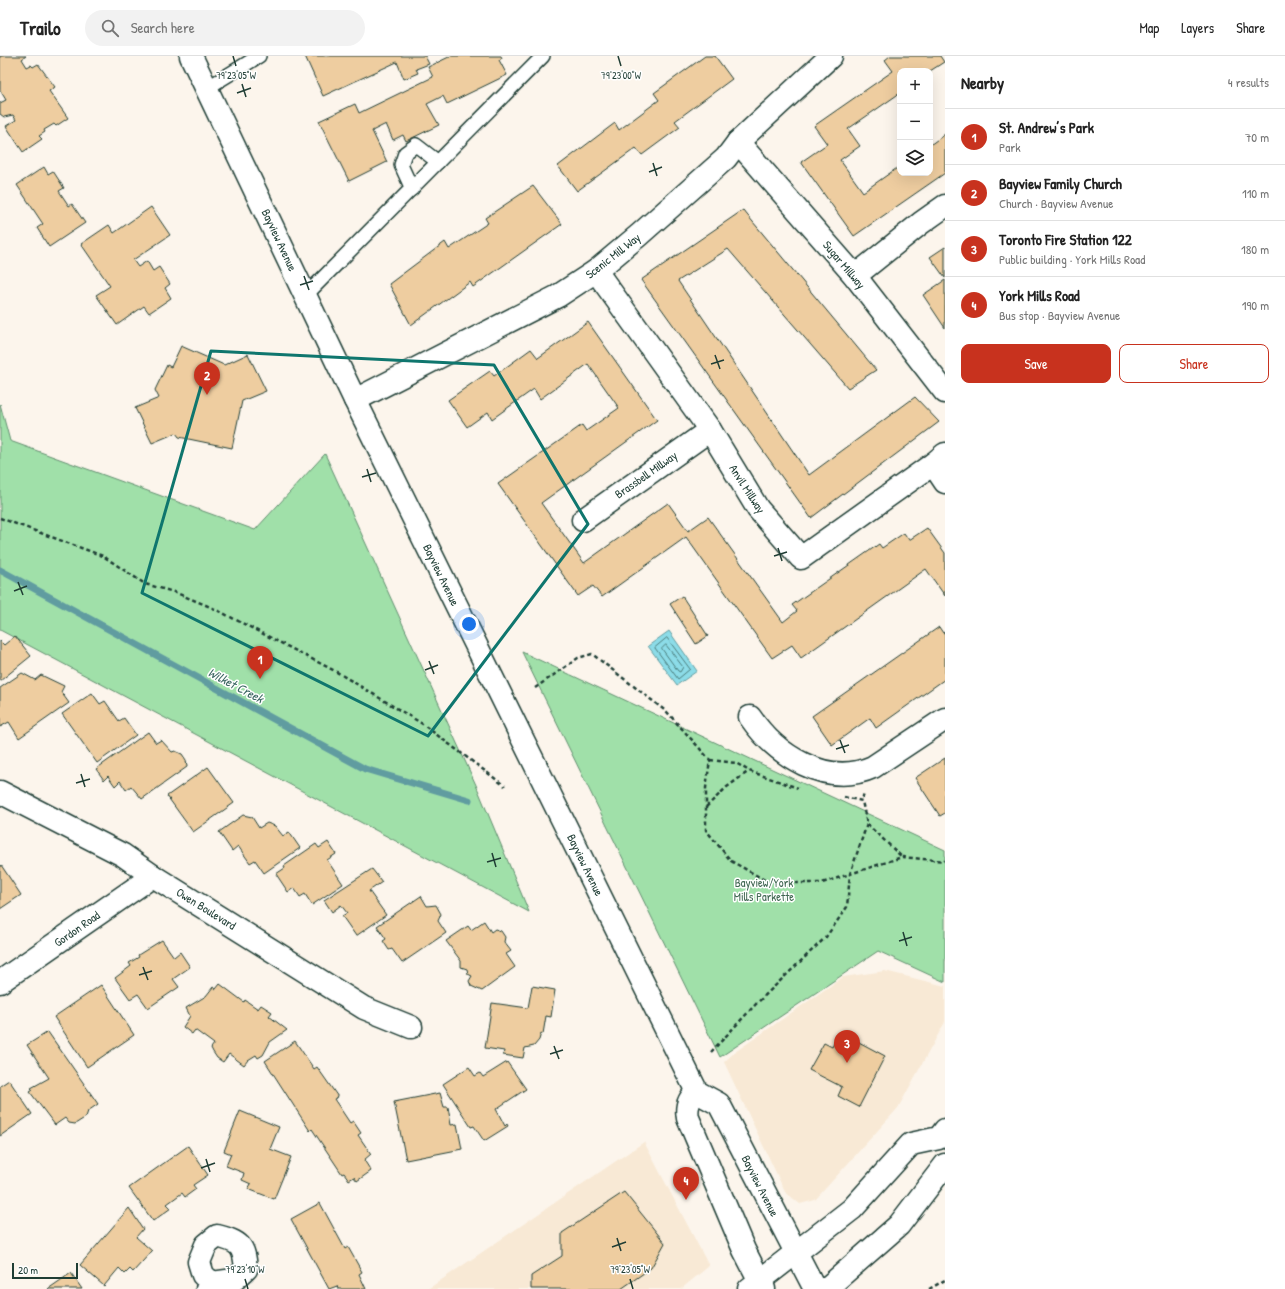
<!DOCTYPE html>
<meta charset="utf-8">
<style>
:root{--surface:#fff;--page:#f2f2f2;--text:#222;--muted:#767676;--line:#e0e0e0;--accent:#c8321e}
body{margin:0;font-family:"Patrick Hand",sans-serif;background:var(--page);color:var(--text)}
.controls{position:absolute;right:12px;top:12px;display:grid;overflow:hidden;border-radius:8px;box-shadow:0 4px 16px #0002}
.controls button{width:36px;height:36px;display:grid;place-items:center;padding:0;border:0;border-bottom:1px solid var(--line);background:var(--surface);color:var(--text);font:20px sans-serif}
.scale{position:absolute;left:12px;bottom:10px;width:66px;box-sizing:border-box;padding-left:4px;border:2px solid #1f3d34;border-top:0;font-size:11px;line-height:14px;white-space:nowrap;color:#1f3d34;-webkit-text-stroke:3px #fff;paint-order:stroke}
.you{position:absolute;left:469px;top:568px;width:14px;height:14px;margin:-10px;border:3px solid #fff;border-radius:50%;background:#1a73e8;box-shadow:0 0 0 6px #1a73e833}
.badge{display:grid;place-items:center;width:26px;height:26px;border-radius:50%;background:var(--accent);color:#fff;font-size:13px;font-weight:700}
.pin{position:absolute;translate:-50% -33px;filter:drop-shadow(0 1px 2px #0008)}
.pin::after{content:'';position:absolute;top:21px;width:14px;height:12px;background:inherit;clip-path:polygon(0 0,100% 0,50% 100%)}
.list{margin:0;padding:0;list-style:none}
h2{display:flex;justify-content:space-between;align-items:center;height:52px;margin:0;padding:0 16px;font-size:17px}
h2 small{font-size:13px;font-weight:400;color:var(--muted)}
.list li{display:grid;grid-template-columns:26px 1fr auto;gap:12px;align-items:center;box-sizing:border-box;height:56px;padding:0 16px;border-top:1px solid var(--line)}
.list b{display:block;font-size:15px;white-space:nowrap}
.list p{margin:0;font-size:13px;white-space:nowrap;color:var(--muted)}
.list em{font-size:13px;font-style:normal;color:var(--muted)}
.actions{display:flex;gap:8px;padding:12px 16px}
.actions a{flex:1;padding:9px 0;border:1px solid var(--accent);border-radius:8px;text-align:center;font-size:14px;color:var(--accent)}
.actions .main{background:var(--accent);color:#fff}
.icon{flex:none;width:22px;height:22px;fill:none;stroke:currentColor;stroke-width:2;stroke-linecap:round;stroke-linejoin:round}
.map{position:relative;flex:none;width:945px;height:1233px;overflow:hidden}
header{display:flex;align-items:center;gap:24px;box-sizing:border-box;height:56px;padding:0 20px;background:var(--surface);border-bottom:1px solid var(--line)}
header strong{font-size:19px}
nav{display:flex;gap:22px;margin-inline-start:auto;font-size:14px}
.search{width:280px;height:36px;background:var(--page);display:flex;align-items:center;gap:10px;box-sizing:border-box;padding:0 14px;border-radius:22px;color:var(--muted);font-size:15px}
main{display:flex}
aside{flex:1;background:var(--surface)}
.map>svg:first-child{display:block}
</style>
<header>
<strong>Trailo</strong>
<div class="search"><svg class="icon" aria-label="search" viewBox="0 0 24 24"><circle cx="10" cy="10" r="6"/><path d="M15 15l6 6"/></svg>Search here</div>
<nav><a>Map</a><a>Layers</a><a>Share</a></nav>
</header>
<main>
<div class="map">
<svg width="945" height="1233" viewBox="0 0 945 1233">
<rect width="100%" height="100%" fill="#fcf5ec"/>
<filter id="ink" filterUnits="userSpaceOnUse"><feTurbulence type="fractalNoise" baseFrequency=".025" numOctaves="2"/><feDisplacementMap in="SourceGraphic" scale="8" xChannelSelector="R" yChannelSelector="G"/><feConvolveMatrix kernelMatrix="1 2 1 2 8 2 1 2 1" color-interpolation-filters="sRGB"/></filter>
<g filter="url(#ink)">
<g fill="#f8e9d5">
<polygon points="885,915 945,930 945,966 898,1052 815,1144 800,1148 785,1136 724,1006 735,996 843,921"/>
<polygon points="644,1086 709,1210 681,1233 428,1233"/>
</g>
<g fill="#a0e0a9" stroke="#608e6e">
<polygon points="0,348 10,385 255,474 325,398 476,729 529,856 0,574"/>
<polygon points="522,596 945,794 945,926 878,895 720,1001"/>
</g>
<polygon fill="#8cdce8" stroke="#609ca0" points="669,575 697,615 677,629 648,590"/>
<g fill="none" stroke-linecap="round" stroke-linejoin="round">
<g stroke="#4b7d7c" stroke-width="1">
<polygon points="667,582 690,613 678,623 655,592"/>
<polygon points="666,589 683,611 680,616 678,615 662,593"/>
</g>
<polyline stroke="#609ca0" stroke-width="7" points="0,514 365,713 469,744"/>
</g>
<g fill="#eecda0" stroke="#1f3d34">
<polygon points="0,0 26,0 22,3 27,11 31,9 33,11 38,8 55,31 49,35 68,62 56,70 54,68 44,74 45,76 39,80 42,83 23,96 6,70 16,64 13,59 4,61 0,58 0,47 6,44 0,34"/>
<polygon points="305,0 425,0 429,8 416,13 418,17 404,23 397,6 323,40"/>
<polygon points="451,0 501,0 502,2 499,4 507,19 447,48 443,40 427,48 439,69 406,85 403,79 393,84 386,68 372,75 387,106 349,125 319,65 355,48 359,57 433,21 428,11"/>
<polygon points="705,0 715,0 732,23 675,65 680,71 642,99 636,92 577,135 558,110 615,67 619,74 659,44 654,37"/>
<polygon points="890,0 940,0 944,6 930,15 900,15 900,37 848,73 860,90 840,104 863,136 900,110 900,117 930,117 930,89 945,78 945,117 854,180 801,106 827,88 814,70 893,15 885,4"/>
<polygon points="44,111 48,118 53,115 64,132 59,135 69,150 72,148 85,167 49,191 37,172 43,168 17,129"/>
<polygon points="533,130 562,168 473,231 470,226 411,269 389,228 445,186 449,193 488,167 485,162"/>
<polygon points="151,151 170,179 133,204 138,211 147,205 153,215 159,211 170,228 165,232 171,242 149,257 144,250 117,269 96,239 110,230 81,188 109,169 114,177"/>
<polygon points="743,154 876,314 848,332 728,193 678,225 809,419 915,341 939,366 811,462 641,224"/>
<polygon points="945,191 945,222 930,201"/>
<polygon points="945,224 945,272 923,239"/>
<polygon points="588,266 657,364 541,447 584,507 668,447 688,475 708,461 783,566 797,555 792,549 879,488 882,492 904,477 909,484 927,472 945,497 945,540 926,513 801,602 792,589 772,602 686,481 602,541 593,530 578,540 498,428 582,369 586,375 619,352 588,308 540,343 534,333 492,363 488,356 467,371 448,344 490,315 494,320 531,293 538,302"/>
<polygon points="181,290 224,309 248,298 266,335 242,345 232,392 179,381 176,377 152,387 135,352 159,342 155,334 167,309 171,311"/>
<polygon points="682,540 708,580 696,588 670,548"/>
<polygon points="939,571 943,577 945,576 945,623 876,672 870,662 832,689 812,660"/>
<polygon points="15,580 31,600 0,625 0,585 4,589"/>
<polygon points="22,617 35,624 41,619 64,630 61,636 69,647 19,682 9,666 0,671 0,632"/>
<polygon points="92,637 100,648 105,645 119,665 124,662 136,679 97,707 62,658"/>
<polygon points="148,676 156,687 161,684 172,696 175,695 182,698 186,704 187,711 142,743 131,730 126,734 120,725 115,730 108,720 104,724 96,713"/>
<polygon points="945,702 945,757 940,760 915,722"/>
<polygon points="208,711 234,747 193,776 167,740"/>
<polygon points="243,759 252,761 259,772 267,767 275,770 283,780 289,776 300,792 264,817 255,804 250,807 238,790 232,795 219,776"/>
<polygon points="328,786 336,798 327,804 343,828 312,849 305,838 300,841 294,832 288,836 276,818 285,812 284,810 316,788 319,792"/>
<polygon points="1,809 21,839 0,853 0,810"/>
<polygon points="372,813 382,826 369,835 386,859 356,880 342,860 347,857 341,849 332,856 324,844"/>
<polygon points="421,840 427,850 436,849 441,858 438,865 446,877 402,907 392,893 389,894 383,885 386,883 377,870"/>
<polygon points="484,865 491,876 495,873 501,875 505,881 504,886 511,895 506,898 515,911 482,935 471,930 469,925 472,920 468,918 467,913 461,911 461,905 446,885 468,870 471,874"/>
<polygon points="162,884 174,901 180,896 190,911 173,923 179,931 148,952 138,938 130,943 115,922 131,910 129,907 139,901 138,899"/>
<polygon points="220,928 244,946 245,944 258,953 261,949 272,956 269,960 287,974 270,986 263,999 258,1002 256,999 248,1004 244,1009 229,998 223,1006 217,1002 213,996 211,992 214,988 195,974 192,978 183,971 190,960 186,952 206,940 213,931 216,933"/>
<polygon points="101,929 134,979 87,1011 54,961"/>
<polygon points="532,930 555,934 551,961 546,960 543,978 541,977 539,984 534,990 525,992 523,1002 503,999 504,995 485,992 492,947 528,952"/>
<polygon points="48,976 98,1048 88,1055 86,1061 75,1068 69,1067 65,1062 55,1069 30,1036 33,1034 31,1032 49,1022 27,989"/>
<polygon points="840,976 885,1000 859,1051 838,1040 842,1031 809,1014 824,987 832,991"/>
<polygon points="295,985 314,1013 317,1011 338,1041 334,1043 350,1067 353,1065 361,1077 358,1079 371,1098 364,1104 371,1115 357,1125 354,1121 349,1124 344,1117 342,1118 312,1073 310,1075 265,1005"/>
<polygon points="507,1006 526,1033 496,1053 505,1070 507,1068 508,1070 484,1085 474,1070 471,1071 443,1028 469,1011 475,1020 480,1017 483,1021"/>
<polygon points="9,1024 32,1058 0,1080 0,1030"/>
<polygon points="440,1037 444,1051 448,1051 451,1069 457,1068 462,1093 406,1104 394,1046"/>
<polygon points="240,1055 279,1071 270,1093 291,1101 274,1143 248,1133 251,1128 242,1124 244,1117 226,1110 231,1098 224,1095"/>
<polygon points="188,1090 208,1119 193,1129 196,1133 185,1141 182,1137 167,1148 171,1152 153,1165 129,1132"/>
<polygon points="624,1136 665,1187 651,1212 621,1233 531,1233 531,1220 562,1200 562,1177"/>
<polygon points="320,1147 345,1193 348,1191 362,1216 359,1218 366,1233 338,1233 337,1230 329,1233 291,1163"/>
<polygon points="129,1152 143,1173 136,1181 152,1195 133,1216 130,1213 125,1218 119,1212 104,1230 80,1209"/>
<polygon points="71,1217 82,1233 48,1233"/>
</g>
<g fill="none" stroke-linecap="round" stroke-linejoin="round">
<defs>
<g id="service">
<polyline points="207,32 259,0"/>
<polyline points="412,133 401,109 405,97 416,89 438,106"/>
<polyline points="305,240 543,0"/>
</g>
<g id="minor">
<polyline points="738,86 855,220 945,336"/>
<polyline points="596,215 710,374 758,453 801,502 933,408 945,398"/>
<polyline points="855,220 921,167 945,150"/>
<polyline points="355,344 558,240 596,215 639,179 726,102 738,86 831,0"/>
<polyline points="933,408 945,426"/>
<polyline points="583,464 710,374"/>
<path d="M 750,661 C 776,699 826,732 873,711 L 945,663"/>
<polyline points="0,736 123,799 153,820 364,952 411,971"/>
<polyline points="0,926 153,820"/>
<path d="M 207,1233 L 212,1227 L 234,1224 L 246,1213 C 244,1189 240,1186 217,1180 L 206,1189 L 199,1206 L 203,1219 L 212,1227"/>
</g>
<g id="secondary">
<polyline points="191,0 355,344 697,1036 719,1048 815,1233"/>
<path d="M 697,1036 C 688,1043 686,1052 688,1062 L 744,1194 L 764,1233"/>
<polyline points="749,1233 852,1153 911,1088 939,1082 945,1074"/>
<polyline points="826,1233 899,1169 945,1109"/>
</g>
</defs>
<use href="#service" stroke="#1f3d34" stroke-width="16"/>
<use href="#minor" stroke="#1f3d34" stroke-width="25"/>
<use href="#secondary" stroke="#1f3d34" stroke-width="25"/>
<g stroke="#1f3d34" stroke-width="2.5" stroke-dasharray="4 3" stroke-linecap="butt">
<polyline points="0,462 103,500 145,528 174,536 213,552 335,615 421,667 505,730"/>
<polyline points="535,632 578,602 592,598 667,656 710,704 706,732 706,774 731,805 770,827 822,827 850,818 867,768 862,745"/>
<polyline points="710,704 736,707 749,715 798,732"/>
<polyline points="844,741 862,745 864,736"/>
<polyline points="706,751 727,731 749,715"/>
<polyline points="867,768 902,801"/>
<polyline points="711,996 756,948 826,881 847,851 850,818 902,801 945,805"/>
<polyline points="929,1233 945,1224"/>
</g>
<use href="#service" stroke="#fff" stroke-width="13"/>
<use href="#minor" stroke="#fff" stroke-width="22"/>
<use href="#secondary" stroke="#fff" stroke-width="22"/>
</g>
</g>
<path fill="none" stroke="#0f766e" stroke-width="3" stroke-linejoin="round" d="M 211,295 L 494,309 L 588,468 L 428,680 L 142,537 Z"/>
<path fill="none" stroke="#1f3d34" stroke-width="1.5" d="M 233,0 L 236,10M 618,0 L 621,10M 242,28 L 246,41M 237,37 L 251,32M 653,107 L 657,120M 649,116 L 662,111M 304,220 L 309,234M 300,229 L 313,225M 715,299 L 720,313M 711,308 L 724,304M 367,413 L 371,426M 362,421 L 376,417M 778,492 L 782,505M 774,500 L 787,496M 18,526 L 23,539M 14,535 L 27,530M 429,605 L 434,618M 425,614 L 438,609M 840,684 L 845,697M 836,693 L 849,689M 81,718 L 85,731M 76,727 L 90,723M 492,797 L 496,811M 487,806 L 501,802M 903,876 L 907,890M 899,885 L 912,881M 143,911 L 148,924M 139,919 L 152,915M 554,990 L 559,1003M 550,998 L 563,994M 206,1103 L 210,1116M 201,1112 L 215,1107M 617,1182 L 621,1195M 612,1191 L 626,1186M 245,1223 L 248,1233M 630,1223 L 633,1233"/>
<g text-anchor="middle" stroke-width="3" stroke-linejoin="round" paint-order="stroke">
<g font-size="12" fill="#1f3d34" stroke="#fff">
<text transform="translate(279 184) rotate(65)" y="4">Bayview Avenue</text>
<text transform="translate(613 200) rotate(-38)" y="4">Scenic Mill Way</text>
<text transform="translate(844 209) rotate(50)" y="4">Sugar Millway</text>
<text transform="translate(646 419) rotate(-35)" y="4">Brassbell Millway</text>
<text transform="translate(747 433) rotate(57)" y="4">Anvil Millway</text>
<text transform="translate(441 519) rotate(64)" y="4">Bayview Avenue</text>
<text transform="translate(585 809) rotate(64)" y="4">Bayview Avenue</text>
<text transform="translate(206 853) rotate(32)" y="4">Owen Boulevard</text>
<text transform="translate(77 873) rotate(-35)" y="4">Gordon Road</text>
<text transform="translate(760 1130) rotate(63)" y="4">Bayview Avenue</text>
</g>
<g font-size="12" fill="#3f6651" stroke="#fff">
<text x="764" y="831">Bayview/York<tspan x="764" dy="14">Mills Parkette</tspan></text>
</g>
<g font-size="13" font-style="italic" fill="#3a6561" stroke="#fff">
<text transform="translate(236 629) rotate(28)" y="5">Wilket Creek</text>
</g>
</g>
<g font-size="10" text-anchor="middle" fill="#1f3d34" stroke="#fff" stroke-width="3" stroke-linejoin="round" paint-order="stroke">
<text x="236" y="23">79°23'05"W</text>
<text x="621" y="23">79°23'00"W</text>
<text x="245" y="1217">79°23'10"W</text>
<text x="630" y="1217">79°23'05"W</text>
</g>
</svg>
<div class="controls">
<button>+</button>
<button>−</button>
<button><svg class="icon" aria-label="layers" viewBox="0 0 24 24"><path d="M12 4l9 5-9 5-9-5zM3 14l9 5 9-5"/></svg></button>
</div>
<div class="scale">20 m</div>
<div class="you"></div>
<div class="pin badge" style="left:260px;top:623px">1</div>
<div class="pin badge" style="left:207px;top:339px">2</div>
<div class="pin badge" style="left:847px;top:1007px">3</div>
<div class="pin badge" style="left:686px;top:1144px">4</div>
</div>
<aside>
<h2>Nearby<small>4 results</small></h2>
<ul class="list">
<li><span class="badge">1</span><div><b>St. Andrew’s Park</b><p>Park</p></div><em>70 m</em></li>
<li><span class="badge">2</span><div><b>Bayview Family Church</b><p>Church · Bayview Avenue</p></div><em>110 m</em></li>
<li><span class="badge">3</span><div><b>Toronto Fire Station 122</b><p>Public building · York Mills Road</p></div><em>180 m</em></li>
<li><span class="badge">4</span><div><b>York Mills Road</b><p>Bus stop · Bayview Avenue</p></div><em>190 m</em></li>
</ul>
<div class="actions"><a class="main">Save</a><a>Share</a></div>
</aside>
</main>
